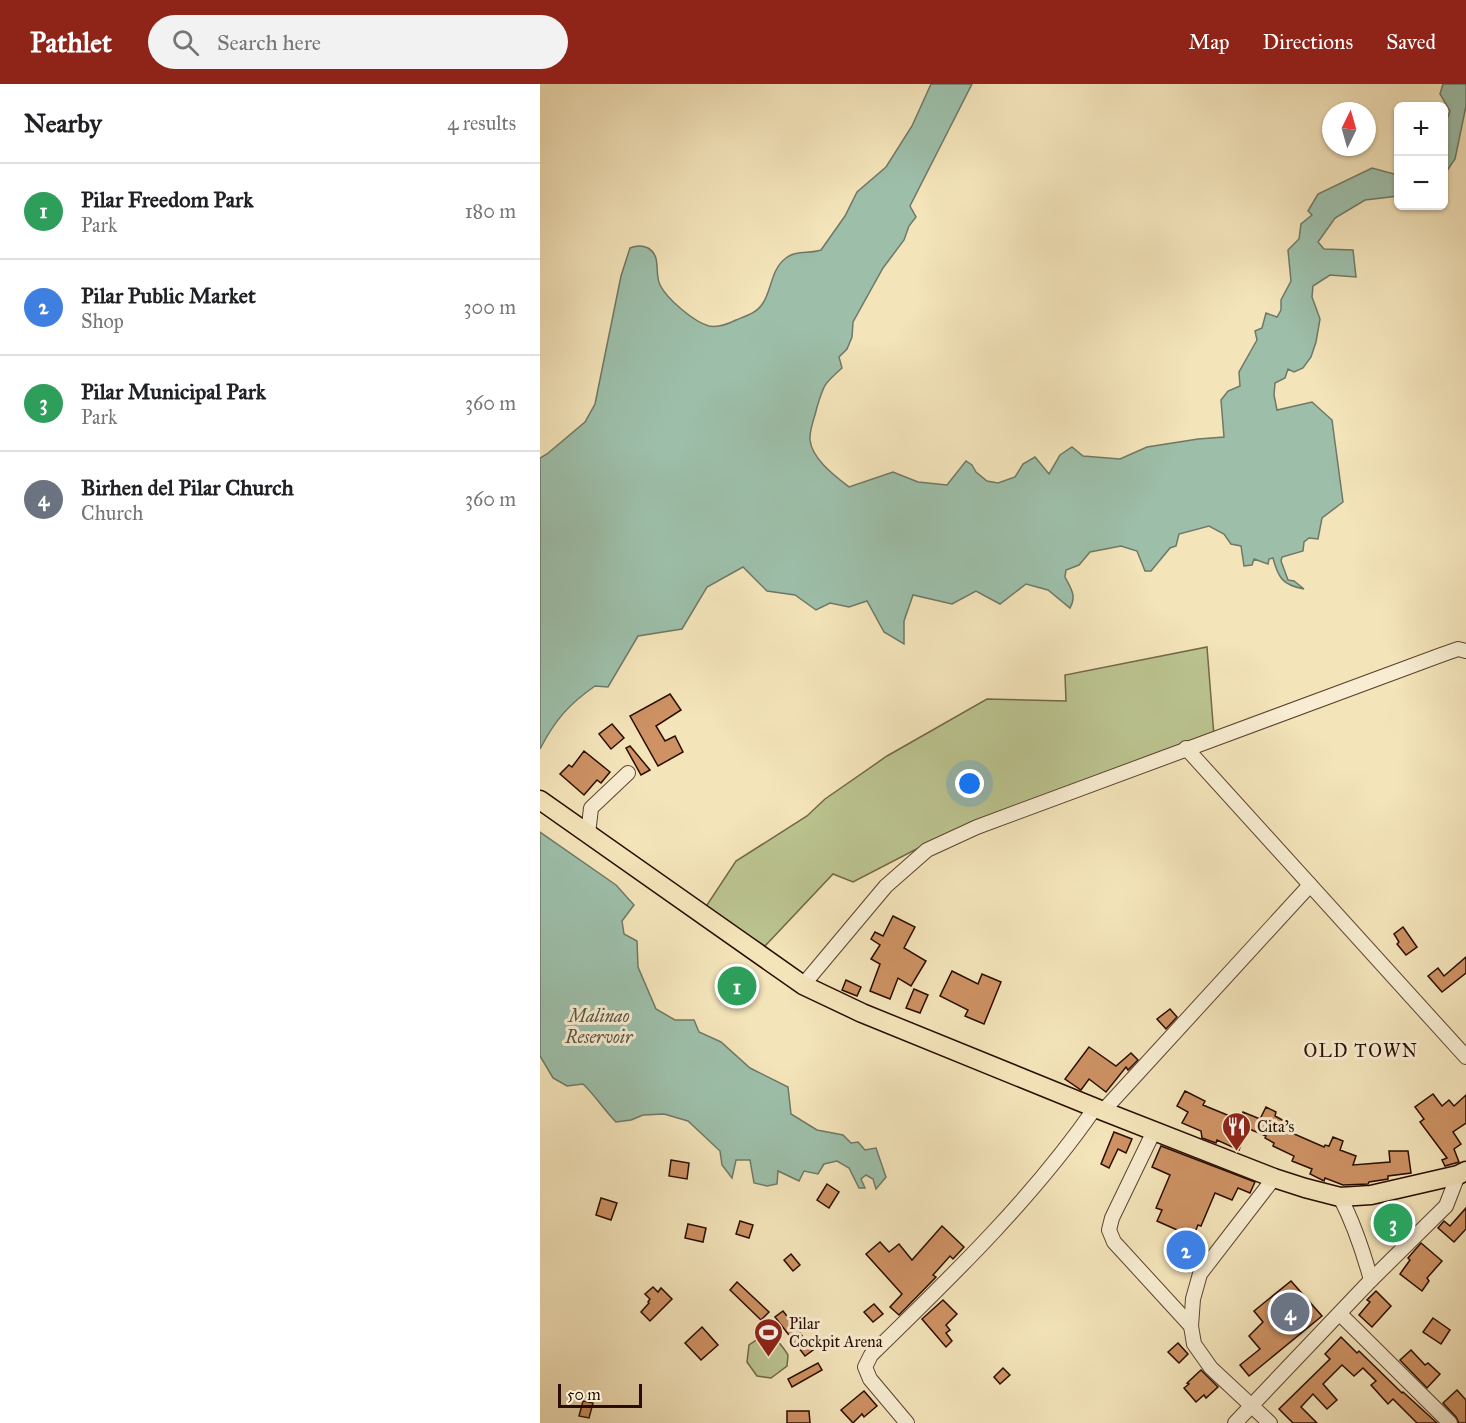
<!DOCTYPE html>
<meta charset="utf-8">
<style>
:root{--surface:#fff;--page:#f2f2f2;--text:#202124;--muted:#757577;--line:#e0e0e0;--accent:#8f2418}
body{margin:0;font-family:"IM FELL Great Primer",serif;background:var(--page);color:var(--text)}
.controls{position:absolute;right:18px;top:18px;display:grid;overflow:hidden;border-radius:9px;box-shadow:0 2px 4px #0004}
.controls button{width:54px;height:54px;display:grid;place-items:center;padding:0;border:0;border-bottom:2px solid var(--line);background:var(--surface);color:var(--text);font:30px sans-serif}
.compass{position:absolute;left:782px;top:18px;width:54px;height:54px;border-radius:50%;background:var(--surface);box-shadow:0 2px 4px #0004;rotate:5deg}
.scale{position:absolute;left:18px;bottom:15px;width:84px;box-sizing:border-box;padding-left:6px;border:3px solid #2a0d00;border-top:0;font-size:16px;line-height:21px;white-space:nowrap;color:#2a0d00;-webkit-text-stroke:4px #f8edd2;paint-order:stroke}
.you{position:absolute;left:430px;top:700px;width:21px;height:21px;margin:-15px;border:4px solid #fff;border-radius:50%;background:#1a73e8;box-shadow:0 0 0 9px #1a73e833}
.badge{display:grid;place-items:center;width:39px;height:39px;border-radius:50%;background:var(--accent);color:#fff;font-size:20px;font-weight:700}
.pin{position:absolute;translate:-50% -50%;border:3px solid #fff;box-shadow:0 2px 6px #0006}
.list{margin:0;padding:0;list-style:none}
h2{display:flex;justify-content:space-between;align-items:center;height:78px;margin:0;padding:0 24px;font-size:26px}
h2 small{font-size:20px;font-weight:400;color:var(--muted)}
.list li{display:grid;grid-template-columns:39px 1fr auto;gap:18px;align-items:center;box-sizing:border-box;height:96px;padding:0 24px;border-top:2px solid var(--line)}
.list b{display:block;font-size:22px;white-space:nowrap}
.list p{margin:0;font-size:20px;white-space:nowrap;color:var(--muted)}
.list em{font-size:20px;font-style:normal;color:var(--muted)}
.icon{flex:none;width:33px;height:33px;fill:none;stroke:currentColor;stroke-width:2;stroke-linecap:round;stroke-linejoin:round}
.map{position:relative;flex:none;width:926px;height:1339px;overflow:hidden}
header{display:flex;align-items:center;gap:36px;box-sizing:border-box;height:84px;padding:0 30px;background:var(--accent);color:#fff}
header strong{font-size:28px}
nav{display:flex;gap:33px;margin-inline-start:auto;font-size:21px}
.search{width:420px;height:54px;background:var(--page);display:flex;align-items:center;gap:15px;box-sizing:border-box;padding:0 21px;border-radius:33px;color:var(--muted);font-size:22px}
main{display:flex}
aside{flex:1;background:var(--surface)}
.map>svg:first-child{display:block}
</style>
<header>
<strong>Pathlet</strong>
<div class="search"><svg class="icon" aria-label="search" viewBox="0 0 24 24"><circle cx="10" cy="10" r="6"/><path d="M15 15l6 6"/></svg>Search here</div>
<nav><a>Map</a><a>Directions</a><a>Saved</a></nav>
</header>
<main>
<aside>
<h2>Nearby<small>4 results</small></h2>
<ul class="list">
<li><span class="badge" style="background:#2e9e5b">1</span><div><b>Pilar Freedom Park</b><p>Park</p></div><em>180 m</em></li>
<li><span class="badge" style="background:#3f7fe0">2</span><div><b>Pilar Public Market</b><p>Shop</p></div><em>300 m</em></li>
<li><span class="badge" style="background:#2e9e5b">3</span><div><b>Pilar Municipal Park</b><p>Park</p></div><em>360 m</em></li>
<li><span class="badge" style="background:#6b7280">4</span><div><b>Birhen del Pilar Church</b><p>Church</p></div><em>360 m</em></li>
</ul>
</aside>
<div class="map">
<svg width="926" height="1339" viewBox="0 0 926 1339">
<rect width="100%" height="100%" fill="#f4e4ba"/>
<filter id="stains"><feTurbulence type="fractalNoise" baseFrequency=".00333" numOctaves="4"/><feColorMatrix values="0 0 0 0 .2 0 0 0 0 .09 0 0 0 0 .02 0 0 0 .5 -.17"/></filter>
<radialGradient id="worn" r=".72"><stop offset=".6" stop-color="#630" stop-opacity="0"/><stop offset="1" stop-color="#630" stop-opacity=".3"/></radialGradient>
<g fill="#bbc490" stroke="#726848" stroke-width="1.5">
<polygon points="667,563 674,652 392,757 313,798 293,790 225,862 165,824 196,777 267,732 285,715 347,672 447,615 526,617 525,591"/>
<path d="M 221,1253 C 236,1252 241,1260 248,1271 L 247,1282 L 231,1294 L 217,1292 L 207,1278 L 209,1261 Z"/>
</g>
<g fill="#9dbfaa" stroke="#6f7866" stroke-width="1.5">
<path d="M 391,0 L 432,0 L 370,122 L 376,133 L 369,142 L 364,156 L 343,184 L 313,238 L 312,253 L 307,265 L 299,273 L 302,284 C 284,300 284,300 277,323 C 275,333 269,346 270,356 C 272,375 295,392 309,403 L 353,388 L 378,398 L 407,401 L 426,377 L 432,381 L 436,388 L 447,397 L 458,399 L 475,393 L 483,380 L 495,373 L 509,390 L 520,371 L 532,363 L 543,372 L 580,375 L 607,363 L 658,355 L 684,353 L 681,316 L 688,307 L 700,302 L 699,288 L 717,256 L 715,247 L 722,244 L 726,229 L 737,233 L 741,226 L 741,216 L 751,197 L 748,166 L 759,155 L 761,140 L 772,131 L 768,127 L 778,110 L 832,84 L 858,91 L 858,112 L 825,116 L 795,134 L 778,158 L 784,165 L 813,166 L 816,193 L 790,191 L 773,202 L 772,213 L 780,235 L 776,258 L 771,273 L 763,284 L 754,288 L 748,285 L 745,294 L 735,299 L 734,311 L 737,326 L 772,318 L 792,336 L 803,418 L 782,434 L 778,455 L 769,454 L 764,458 L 763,467 L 742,473 L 741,477 L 748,496 L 754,497 L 764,505 C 742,501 738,493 733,474 L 729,475 L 728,480 L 714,475 L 712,481 L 704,482 L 701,462 L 691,460 L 684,450 L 669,442 L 639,450 L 636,462 L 630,464 L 611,487 L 605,487 L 597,467 L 581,462 L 550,468 L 539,481 L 526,486 L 525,493 C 531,505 537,512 530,524 L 508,506 L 486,500 L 460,520 L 436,507 L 412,520 L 373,511 L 364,537 L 364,560 L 344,548 L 327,517 L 309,523 L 290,519 L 276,526 L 255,511 L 227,507 L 203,483 L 167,503 L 142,545 L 98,552 L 68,603 L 55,602 C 29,620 15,636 0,665 L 0,374 L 7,370 L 45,338 L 55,320 L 81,192 L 90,164 C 97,161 102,161 108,164 C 122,172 114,189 120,201 C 127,215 154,238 169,242 C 179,244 188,240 196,236 C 206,232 217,229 223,219 C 232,205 231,185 246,174 C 256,166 269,170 281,166 L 305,132 L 317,108 L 346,83 L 372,42 Z"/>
<polygon points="903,0 926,0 926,22 915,75 904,91 904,43 910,27 900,10"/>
<path d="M 0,748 L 76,801 L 94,821 L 82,837 L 84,850 L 97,857 L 98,883 L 116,925 L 135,936 L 154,936 L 159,948 L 181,958 L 210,984 L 248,1003 L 251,1030 L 277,1046 L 303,1051 L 311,1059 L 318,1058 L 325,1066 L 336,1064 L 346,1093 L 336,1105 L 333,1095 L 326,1091 L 321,1095 L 325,1104 L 319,1104 L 309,1084 L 297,1077 L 284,1080 L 278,1090 L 264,1087 L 259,1097 L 238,1087 L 237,1100 L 227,1102 L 214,1099 L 210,1076 L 196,1076 L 192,1094 L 182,1081 L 180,1067 L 148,1037 L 124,1030 L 103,1031 L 91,1036 L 76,1038 C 64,1026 55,1011 43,1000 L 27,1002 L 13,994 L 0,972 Z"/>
</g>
<g fill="#ce9264" stroke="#2a0d00" stroke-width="1.5">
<polygon points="130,610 141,626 116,642 125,657 135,652 143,668 118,682 90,632"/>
<polygon points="72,640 84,654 71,665 59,650"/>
<polygon points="90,662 110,686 101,691 86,664"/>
<polygon points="44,667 70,688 61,699 57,696 44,711 20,690 29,681 32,683"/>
<polygon points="353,832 375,843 364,864 386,877 371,902 358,894 350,915 330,907 340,880 331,875 340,861 331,855 335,848 343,852"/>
<polygon points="863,843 877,863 866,871 857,860 859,858 854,850"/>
<polygon points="926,873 926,889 902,908 888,892 898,884 904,892"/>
<polygon points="412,887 438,900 442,890 461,898 444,940 425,932 428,926 400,912"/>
<polygon points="306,896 321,903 317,912 302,906"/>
<polygon points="374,905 388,911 380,929 366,924"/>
<polygon points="630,925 637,933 626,945 617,935"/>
<polygon points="549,963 576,982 591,969 598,976 588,986 586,983 566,1008 549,995 541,1006 525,995"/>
<polygon points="645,1007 665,1017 663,1021 697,1035 698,1033 701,1034 703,1028 720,1035 726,1023 736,1028 735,1032 744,1037 743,1041 753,1046 752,1049 784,1063 785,1061 789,1062 793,1053 803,1057 800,1066 816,1072 813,1081 850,1078 849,1067 868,1067 871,1089 848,1092 848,1095 829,1098 828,1100 803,1101 785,1094 784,1097 770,1090 772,1085 752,1077 754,1072 733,1062 734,1059 725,1054 726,1052 707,1044 699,1066 677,1056 676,1059 662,1054 661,1047 642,1039 648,1028 637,1022"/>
<polygon points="893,1010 902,1022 909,1016 914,1022 926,1011 926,1039 913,1048 921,1060 914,1065 919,1078 905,1082 902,1076 907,1074 880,1038 884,1035 875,1023"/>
<polygon points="574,1048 592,1055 586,1069 578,1065 569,1084 561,1080"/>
<polygon points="621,1062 715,1098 710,1109 698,1104 692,1116 675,1109 661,1142 658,1141 653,1153 617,1137 622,1126 616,1124 630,1091 612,1083"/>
<polygon points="131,1076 149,1079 147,1095 129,1092"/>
<polygon points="287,1100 299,1108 289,1124 277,1116"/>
<polygon points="61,1114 77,1119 71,1136 56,1131"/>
<polygon points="926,1124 926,1145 914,1158 898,1144 904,1137 910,1142"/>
<polygon points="200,1137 213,1141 209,1154 196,1150"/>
<polygon points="148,1140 166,1144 163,1158 145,1154"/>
<polygon points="402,1142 424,1163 413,1175 410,1172 393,1191 396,1193 359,1231 350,1223 362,1210 326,1170 340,1158 349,1168 359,1160 372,1176"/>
<polygon points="881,1159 902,1177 887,1194 889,1197 882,1207 860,1190 870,1176 868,1174"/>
<polygon points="251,1170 260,1181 253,1187 244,1176"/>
<polygon points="751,1197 782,1232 709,1292 700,1281 720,1265 709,1252 723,1238 714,1227"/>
<polygon points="197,1198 229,1228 221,1236 190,1206"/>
<polygon points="113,1203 118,1208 121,1204 132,1215 110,1237 101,1228 109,1219 108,1218 110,1215 105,1210"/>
<polygon points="836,1207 851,1222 832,1243 819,1231 830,1218 827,1216"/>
<polygon points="403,1216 417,1230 406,1241 410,1246 406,1249 412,1257 406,1263 382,1235"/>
<polygon points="334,1220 343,1230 333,1238 324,1228"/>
<polygon points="243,1227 273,1266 265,1272 235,1233"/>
<polygon points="893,1234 910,1246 901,1260 883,1248"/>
<polygon points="162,1243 178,1261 161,1276 145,1259"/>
<polygon points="801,1253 817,1269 819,1267 862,1309 863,1308 897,1339 877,1339 853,1315 848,1320 831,1301 836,1297 823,1284 814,1292 802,1281 783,1300 797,1316 787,1325 773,1310 761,1323 777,1339 753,1339 739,1325 790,1275 785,1270"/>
<polygon points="638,1259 648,1270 639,1279 628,1268"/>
<polygon points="871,1266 885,1281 888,1279 900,1290 887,1304 860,1276"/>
<polygon points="278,1279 282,1286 252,1303 248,1295"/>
<polygon points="463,1284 470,1291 460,1300 454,1293"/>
<polygon points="661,1286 678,1303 666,1314 664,1311 656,1318 644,1304 649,1300 647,1299"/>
<polygon points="917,1306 926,1316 926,1339 919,1339 916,1333 903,1319"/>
<polygon points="324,1307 337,1322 324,1333 322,1330 313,1339 301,1326"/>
<polygon points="43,1317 53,1319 49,1334 39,1332"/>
<polygon points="247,1327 269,1327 270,1339 247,1339"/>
</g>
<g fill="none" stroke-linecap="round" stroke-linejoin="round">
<defs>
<g id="minor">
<polyline points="646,664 926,973"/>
<polyline points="48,750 51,724 88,689"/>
<polyline points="263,901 346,802 387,766 437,743 901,571 918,565 926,567"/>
<polyline points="563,1027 770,801"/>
<polyline points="614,1047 572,1134 569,1146 574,1158 651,1242"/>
<path d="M 800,1113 C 814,1140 823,1167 831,1196"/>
<polyline points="800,1230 910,1339"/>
<path d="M 367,1339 L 330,1295 L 325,1283 L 331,1271 C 411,1193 492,1115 555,1024"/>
<polyline points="695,1339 831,1196 906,1122 918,1091"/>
<polyline points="730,1339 671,1284 654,1260 651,1242 653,1215 660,1190 734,1094"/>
</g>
<polyline id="major" points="0,716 263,901 322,929 563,1027 734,1094 765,1104 800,1113 831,1111 918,1091 926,1087"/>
</defs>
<use href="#minor" stroke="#5c432e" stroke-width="16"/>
<use href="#major" stroke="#2a0d00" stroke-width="21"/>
<use href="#minor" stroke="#f8edd2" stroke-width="14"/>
<use href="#major" stroke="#f4e4ba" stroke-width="18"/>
</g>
<defs>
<symbol id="restaurant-pin" viewBox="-11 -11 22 30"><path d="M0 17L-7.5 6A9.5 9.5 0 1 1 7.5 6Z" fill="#8f2418" stroke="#f8edd2"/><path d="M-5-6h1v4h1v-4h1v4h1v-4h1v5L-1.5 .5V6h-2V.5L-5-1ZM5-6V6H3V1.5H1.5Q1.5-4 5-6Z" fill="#fff"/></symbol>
<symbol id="stadium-pin" viewBox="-11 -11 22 30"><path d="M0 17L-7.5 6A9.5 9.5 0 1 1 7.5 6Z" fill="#8f2418" stroke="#f8edd2"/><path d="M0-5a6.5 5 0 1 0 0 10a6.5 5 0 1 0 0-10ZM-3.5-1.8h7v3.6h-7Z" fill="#fff"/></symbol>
</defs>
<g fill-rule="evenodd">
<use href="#restaurant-pin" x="680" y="1026" width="33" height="45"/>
<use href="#stadium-pin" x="212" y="1232" width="33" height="45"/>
</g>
<g text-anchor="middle" stroke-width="6" stroke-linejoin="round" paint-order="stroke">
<g font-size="16" fill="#2a0d00" stroke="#f8edd2" text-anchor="start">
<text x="717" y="1048">Cita's</text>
<text x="249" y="1245">Pilar<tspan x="249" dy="18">Cockpit Arena</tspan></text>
</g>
<g font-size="18" font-style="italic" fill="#585444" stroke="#f8edd2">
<text x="59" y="938">Malinao<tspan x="59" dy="21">Reservoir</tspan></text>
</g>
<g font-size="18" letter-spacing="1.5" fill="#2a0d00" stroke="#f8edd2">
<text x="821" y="973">OLD TOWN</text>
</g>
</g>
<rect width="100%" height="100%" filter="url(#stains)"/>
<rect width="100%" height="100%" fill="url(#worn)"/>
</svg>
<div class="controls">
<button>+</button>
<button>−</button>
</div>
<svg class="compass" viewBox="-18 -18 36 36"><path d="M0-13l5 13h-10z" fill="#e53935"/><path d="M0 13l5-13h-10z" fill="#757577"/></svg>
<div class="scale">50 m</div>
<div class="you"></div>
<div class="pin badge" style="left:197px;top:902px;background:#2e9e5b">1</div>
<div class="pin badge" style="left:646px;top:1166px;background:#3f7fe0">2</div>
<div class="pin badge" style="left:853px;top:1139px;background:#2e9e5b">3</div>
<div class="pin badge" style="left:750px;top:1228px;background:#6b7280">4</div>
</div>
</main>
